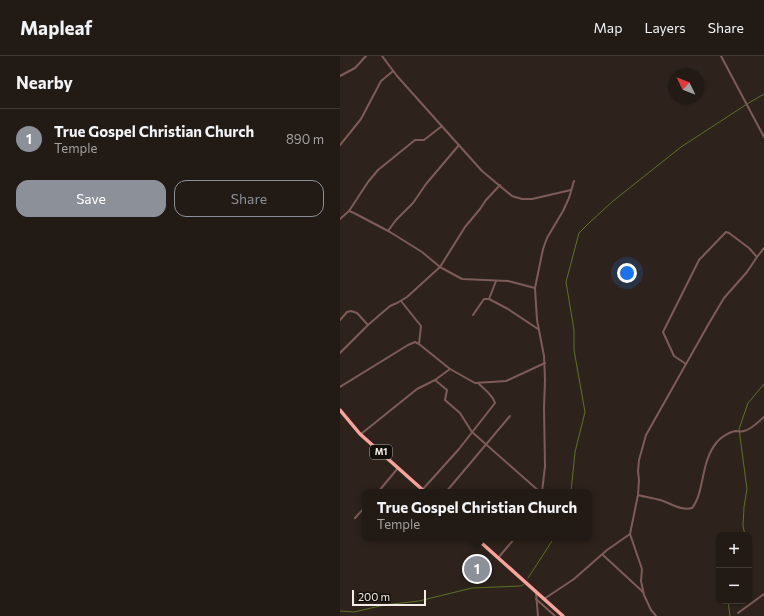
<!DOCTYPE html>
<meta charset="utf-8">
<style>
:root{--surface:#221a15;--page:#2a231e;--text:#f1f3f6;--muted:#a2a1a0;--line:#3f3834;--accent:#8c9099}
body{margin:0;font-family:Commissioner,sans-serif;background:var(--page);color:var(--text)}
.controls{position:absolute;right:12px;bottom:12px;display:grid;overflow:hidden;border-radius:8px;box-shadow:0 1px 3px #0004}
.controls button{width:36px;height:36px;display:grid;place-items:center;padding:0;border:0;border-bottom:1px solid var(--line);background:var(--surface);color:var(--text);font:20px sans-serif}
.compass{position:absolute;left:328px;top:12px;width:36px;height:36px;border-radius:50%;background:var(--surface);box-shadow:0 1px 3px #0004;rotate:313deg}
.scale{position:absolute;left:12px;bottom:10px;width:74px;box-sizing:border-box;padding-left:4px;border:2px solid #f3ece7;border-top:0;font-size:11px;line-height:14px;white-space:nowrap;color:#f3ece7;-webkit-text-stroke:3px #120e0a;paint-order:stroke}
.you{position:absolute;left:287px;top:217px;width:14px;height:14px;margin:-10px;border:3px solid #fff;border-radius:50%;background:#1a73e8;box-shadow:0 0 0 6px #1a73e833}
.badge{display:grid;place-items:center;width:26px;height:26px;border-radius:50%;background:var(--accent);color:#fff;font-size:13px;font-weight:700}
.pin{position:absolute;translate:-50% -50%;border:2px solid #fff;box-shadow:0 1px 4px #0006}
.popup{position:absolute;left:22px;top:433px;width:230px;height:52px;box-sizing:border-box;display:grid;place-content:center;border-radius:8px;background:var(--surface);filter:drop-shadow(0 1px 3px #0005);font-size:13px;white-space:nowrap;color:var(--muted)}
.popup b{font-size:15px;color:var(--text)}
.popup::after{content:'';position:absolute;left:50%;top:100%;margin-left:-8px;border:8px solid transparent;border-top-color:var(--surface)}
.list{margin:0;padding:0;list-style:none}
h2{display:flex;justify-content:space-between;align-items:center;height:52px;margin:0;padding:0 16px;font-size:17px}
h2 small{font-size:13px;font-weight:400;color:var(--muted)}
.list li{display:grid;grid-template-columns:26px 1fr auto;gap:12px;align-items:center;box-sizing:border-box;height:60px;padding:0 16px;border-top:1px solid var(--line)}
.list b{display:block;font-size:15px;white-space:nowrap}
.list p{margin:0;font-size:13px;white-space:nowrap;color:var(--muted)}
.list em{font-size:13px;font-style:normal;color:var(--muted)}
.actions{display:flex;gap:8px;padding:12px 16px}
.actions a{flex:1;padding:9px 0;border:1px solid var(--accent);border-radius:12px;text-align:center;font-size:14px;color:var(--accent)}
.actions .main{background:var(--accent);color:#fff}
.map{position:relative;flex:none;width:424px;height:560px;overflow:hidden}
header{display:flex;align-items:center;gap:24px;box-sizing:border-box;height:56px;padding:0 20px;background:var(--surface);border-bottom:1px solid var(--line)}
header strong{font-size:19px}
nav{display:flex;gap:22px;margin-inline-start:auto;font-size:14px}
main{display:flex}
aside{flex:1;background:var(--surface)}
.map>svg:first-child{display:block}
</style>
<header>
<strong>Mapleaf</strong>
<nav><a>Map</a><a>Layers</a><a>Share</a></nav>
</header>
<main>
<aside>
<h2>Nearby<small></small></h2>
<ul class="list">
<li><span class="badge">1</span><div><b>True Gospel Christian Church</b><p>Temple</p></div><em>890 m</em></li>
</ul>
<div class="actions"><a class="main">Save</a><a>Share</a></div>
</aside>
<div class="map">
<svg width="424" height="560" viewBox="0 0 424 560">
<rect width="100%" height="100%" fill="#2e231c"/>
<g fill="none" stroke-linecap="round" stroke-linejoin="round">
<g stroke="#5e7125" stroke-width="1">
<polyline points="231,436 235,396 245,356 234,294 234,274 226,226 239,177 249,167 273,145 341,91 407,48 424,38"/>
<polyline points="405,479 403,470 404,451 407,433 399,373 408,347 424,328"/>
<polyline points="188,522 214,482"/>
<polyline points="388,545 390,560"/>
<polyline points="0,555 14,556 44,549 79,545 132,532 181,530 184,528"/>
</g>
<g stroke="#7e5b58" stroke-width="2">
<polyline points="42,0 57,20 142,115 172,140 182,143 192,143 231,134"/>
<polyline points="381,0 424,81"/>
<polyline points="0,20 15,12 26,0"/>
<polyline points="0,89 21,63 41,25 53,15"/>
<polyline points="9,155 28,126 38,114 75,84 84,84 102,70"/>
<polyline points="0,163 9,155 14,157 50,176 82,196 100,211 122,223 168,225 195,232 197,264 204,300 205,324 204,352 205,410 202,436"/>
<polyline points="48,175 56,164 73,147 86,128 119,89"/>
<polyline points="156,225 149,243 168,253 198,273"/>
<polyline points="195,232 203,193 207,182 223,155 229,142 234,125"/>
<polyline points="133,259 144,243 149,243"/>
<polyline points="0,264 7,256 11,255 17,257 28,269 50,250 57,247 67,241 100,211 125,171 140,153 146,144 160,129"/>
<polyline points="79,288 110,313 135,327 166,325 205,307"/>
<polyline points="0,297 28,269"/>
<polyline points="346,308 334,300 323,276 359,204 386,176 389,177 409,192 417,201"/>
<polyline points="95,324 107,334 105,344 120,357 132,376 200,436"/>
<polyline points="0,331 68,289 75,286 79,288 81,270 61,245"/>
<polyline points="21,378 77,333 95,324 110,313"/>
<path d="M 83,433 L 119,393 L 155,347 C 153,339 144,333 138,327"/>
<polyline points="38,436 58,412"/>
<polyline points="106,436 170,360"/>
<path d="M 298,439 C 305,441 313,442 320,444 C 330,447 341,455 352,452 C 365,436 360,406 377,386 C 380,382 389,376 395,375 C 398,375 401,376 404,375 C 412,373 418,366 424,361"/>
<polyline points="15,462 25,451"/>
<polyline points="290,478 302,513 301,525 304,539 311,554 316,560"/>
<polyline points="263,499 303,536"/>
<polyline points="158,502 175,482"/>
<polyline points="196,536 198,560"/>
<polyline points="196,543 215,560"/>
<polyline points="204,543 234,523 267,494 290,478 298,439 299,424 298,415 299,404 306,379 368,269 384,242 407,216 417,201 424,192"/>
<polyline points="398,557 424,538"/>
</g>
<g stroke="#faa39c" stroke-width="3.5">
<polyline points="0,354 20,378 85,436"/>
<polyline points="136,482 223,560"/>
</g>
</g>
<g text-anchor="middle" stroke-width="3" stroke-linejoin="round" paint-order="stroke">
<rect fill="#120e0a" stroke="#b0a9a5" stroke-width="1" x="30" y="389" width="22" height="14" rx="3"/>
<g font-size="9" font-weight="bold" fill="#f3ece7">
<text x="41" y="399">M1</text>
</g>
</g>
</svg>
<div class="controls">
<button>+</button>
<button>−</button>
</div>
<svg class="compass" viewBox="-18 -18 36 36"><path d="M0-13l5 13h-10z" fill="#e53935"/><path d="M0 13l5-13h-10z" fill="#a2a1a0"/></svg>
<div class="scale">200 m</div>
<div class="you"></div>
<div class="pin badge" style="left:137px;top:513px">1</div>
<div class="popup"><b>True Gospel Christian Church</b>Temple</div>
</div>
</main>
